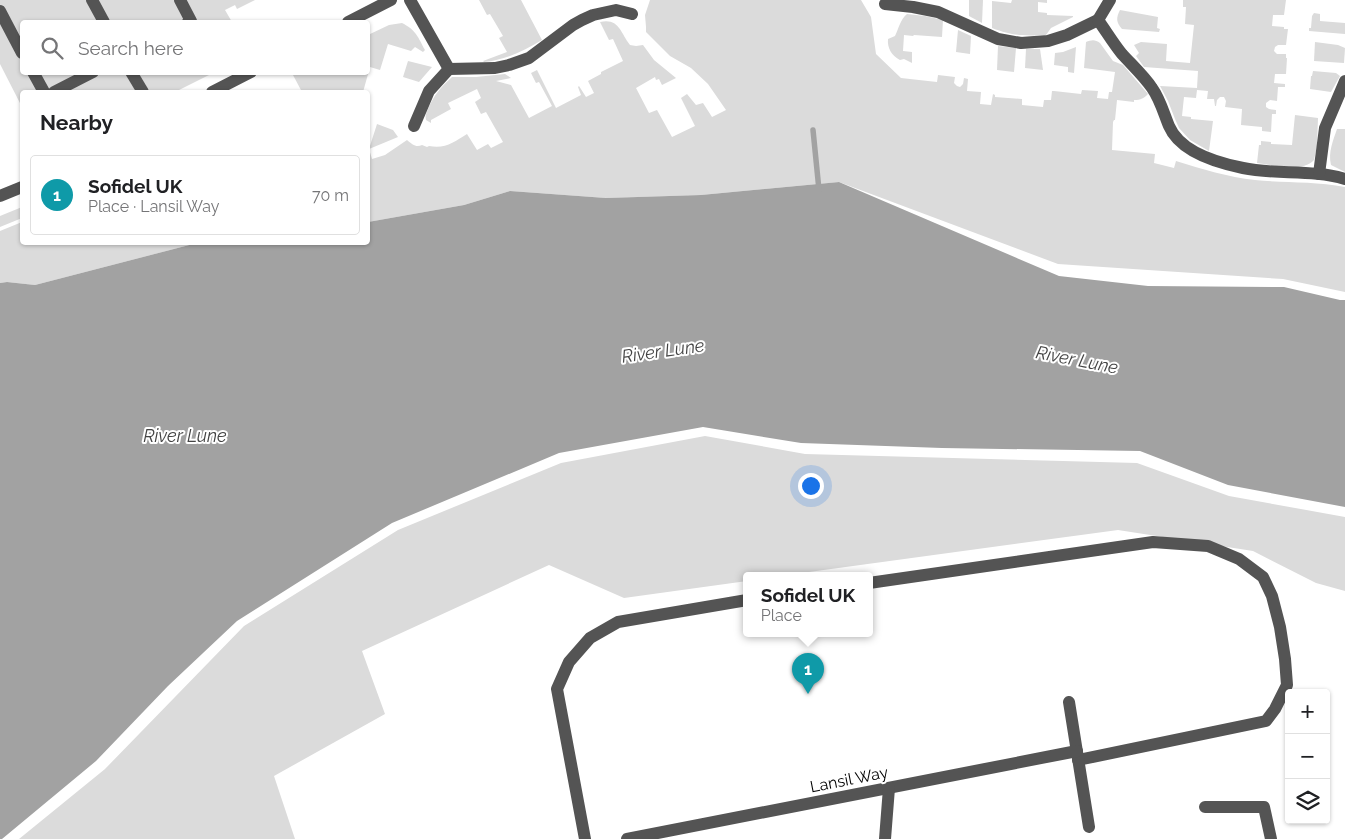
<!DOCTYPE html>
<meta charset="utf-8">
<style>
:root{--surface:#fff;--page:#f2f2f2;--text:#202124;--muted:#757577;--line:#e0e0e0;--accent:#ea580c}
body{margin:0;font-family:Raleway,sans-serif;background:var(--page);color:var(--text)}
.controls{position:absolute;right:15px;bottom:15px;display:grid;overflow:hidden;border-radius:5px;box-shadow:0 1px 4px #0004}
.controls button{width:45px;height:45px;display:grid;place-items:center;padding:0;border:0;border-bottom:1px solid var(--line);background:var(--surface);color:var(--text);font:25px sans-serif}
.you{position:absolute;left:810px;top:485px;width:18px;height:18px;margin:-12px;border:4px solid #fff;border-radius:50%;background:#1a73e8;box-shadow:0 0 0 8px #1a73e833}
.badge{display:grid;place-items:center;width:32px;height:32px;border-radius:50%;background:var(--accent);color:#fff;font-size:16px;font-weight:700}
.pin{position:absolute;translate:-50% -41px;filter:drop-shadow(0 1px 2px #0008)}
.pin::after{content:'';position:absolute;top:26px;width:18px;height:15px;background:inherit;clip-path:polygon(0 0,100% 0,50% 100%)}
.popup{position:absolute;left:743px;top:572px;width:130px;height:65px;box-sizing:border-box;display:grid;place-content:center;border-radius:5px;background:var(--surface);filter:drop-shadow(0 1px 4px #0005);font-size:16px;white-space:nowrap;color:var(--muted)}
.popup b{font-size:19px;color:var(--text)}
.popup::after{content:'';position:absolute;left:50%;top:100%;margin-left:-10px;border:10px solid transparent;border-top-color:var(--surface)}
.list{margin:0;padding:0;list-style:none}
h2{display:flex;justify-content:space-between;align-items:center;height:65px;margin:0;padding:0 20px;font-size:21px}
h2 small{font-size:16px;font-weight:400;color:var(--muted)}
.list li{display:grid;grid-template-columns:32px 1fr auto;gap:15px;align-items:center;box-sizing:border-box;height:80px;margin:0 10px 10px;padding:0 10px;border:1px solid var(--line);border-radius:5px}
.list b{display:block;font-size:19px;white-space:nowrap}
.list p{margin:0;font-size:16px;white-space:nowrap;color:var(--muted)}
.list em{font-size:16px;font-style:normal;color:var(--muted)}
.icon{flex:none;width:28px;height:28px;fill:none;stroke:currentColor;stroke-width:2;stroke-linecap:round;stroke-linejoin:round}
.map{position:relative;flex:none;width:1345px;height:839px;overflow:hidden}
.search{position:absolute;background:var(--surface);box-shadow:0 1px 4px #0004;left:20px;top:20px;width:350px;height:55px;display:flex;align-items:center;gap:12px;box-sizing:border-box;padding:0 18px;border-radius:5px;color:var(--muted);font-size:19px}
.panel{position:absolute;background:var(--surface);box-shadow:0 1px 4px #0004;left:20px;top:90px;width:350px;height:155px;border-radius:5px}
.map>svg:first-child{display:block}
</style>
<div class="map">
<svg width="1345" height="839" viewBox="0 0 1345 839">
<rect width="100%" height="100%" fill="#fff"/>
<g fill="#dbdbdb">
<polygon points="0,0 255,0 237,9 235,5 225,10 232,22 22,22 22,72 213,73 175,92 22,92 22,107 0,64"/>
<path d="M 479,0 L 521,0 L 542,40 C 524,51 505,60 484,62 L 483,61 L 507,52 L 499,38 L 503,36 L 490,14 L 487,15 Z"/>
<path d="M 650,0 L 861,0 L 871,17 L 876,54 L 901,78 L 937,82 L 938,75 L 955,77 L 954,83 L 957,86 L 960,87 L 963,84 L 964,78 L 968,79 L 967,91 L 981,92 L 980,104 L 991,105 L 993,94 L 995,95 L 995,97 L 1022,99 L 1022,105 L 1043,107 L 1044,100 L 1051,100 L 1052,91 L 1054,91 L 1081,94 L 1082,90 L 1098,91 L 1097,98 L 1108,99 L 1109,92 L 1112,92 L 1115,72 L 1084,68 L 1086,42 C 1091,40 1095,39 1100,43 L 1113,61 L 1123,65 L 1148,94 C 1144,98 1141,100 1134,100 L 1134,102 L 1117,100 L 1115,120 L 1114,120 L 1113,122 L 1112,150 L 1155,154 L 1154,163 L 1174,168 L 1176,161 C 1202,169 1228,177 1255,180 C 1285,183 1315,181 1345,187 L 1345,292 L 1283,279 L 1058,264 L 839,182 L 701,195 L 606,198 L 510,191 L 464,205 L 368,222 L 368,149 L 369,149 L 377,124 L 393,130 L 398,137 L 369,149 L 372,159 L 385,155 L 407,140 C 412,144 416,148 422,145 L 427,147 L 429,146 C 446,149 454,142 467,134 L 477,150 L 488,144 L 491,148 L 503,142 L 486,112 L 481,114 L 475,102 L 481,98 L 477,89 L 448,103 L 451,109 L 431,120 L 431,123 L 426,120 C 425,116 426,114 428,109 C 434,95 441,87 452,77 L 476,77 L 505,74 L 511,78 L 496,81 L 511,85 L 529,118 L 552,106 L 539,82 L 536,83 L 531,73 L 537,70 L 556,108 L 581,95 L 578,87 L 579,86 L 586,97 L 594,93 L 588,81 L 601,74 L 601,72 L 623,61 L 613,39 L 609,40 L 600,22 C 619,18 620,32 630,45 L 636,46 L 643,45 L 654,60 L 676,78 L 662,85 L 659,79 L 656,80 L 655,77 L 636,88 L 649,113 L 657,110 L 672,137 L 695,126 L 681,98 L 687,94 L 696,105 L 703,103 L 712,117 L 726,110 L 708,84 L 691,68 L 670,56 L 646,32 L 646,27 L 645,15 Z"/>
<polygon points="969,0 983,0 982,23 969,16"/>
<path d="M 1012,0 L 1047,0 L 1047,3 L 1038,2 L 1038,12 L 1047,13 L 1047,15 L 1073,16 L 1073,17 L 1051,28 L 1046,35 C 1023,36 1013,36 992,28 L 992,1 L 1011,3 Z"/>
<polygon points="1183,0 1286,0 1284,15 1273,15 1272,26 1284,27 1284,29 1288,29 1286,45 1278,45 1275,47 1274,51 1277,54 1286,54 1286,58 1287,58 1286,74 1275,74 1274,83 1285,84 1285,87 1278,87 1277,101 1270,100 1266,103 1266,107 1269,109 1276,110 1276,114 1272,114 1271,132 1262,131 1262,127 1241,125 1242,109 1225,107 1226,101 1224,97 1220,97 1217,100 1216,106 1215,106 1214,99 1207,99 1208,91 1197,90 1196,98 1184,97 1182,116 1191,117 1191,119 1213,121 1209,151 1190,140 1179,128 1175,119 1168,101 1160,86 1197,88 1198,71 1144,67 1136,56 1139,53 1134,45 1141,42 1167,44 1166,61 1190,63 1194,25 1185,24 1186,7 1183,7"/>
<path d="M 1120,10 L 1158,17 L 1157,28 L 1160,29 L 1159,32 L 1122,29 C 1116,22 1116,18 1120,10 Z"/>
<polygon points="1314,13 1320,14 1320,21 1345,23 1345,34 1309,31 1309,28 1311,28 1312,16"/>
<path d="M 907,14 L 925,16 L 943,20 L 942,37 L 914,35 L 913,36 L 904,35 L 903,51 L 912,52 L 912,63 L 904,59 L 900,60 C 892,56 887,48 888,39 L 895,36 C 899,28 900,20 907,14 Z"/>
<path d="M 402,23 C 416,30 418,37 425,50 L 423,52 L 415,47 L 411,51 L 388,44 L 380,70 L 370,67 L 363,92 L 355,91 L 355,92 L 302,92 L 293,75 L 297,73 L 368,72 L 368,35 L 389,25 Z"/>
<polygon points="958,30 971,36 970,54 956,52"/>
<polygon points="1315,42 1338,45 1345,48 1344,63 1314,61"/>
<polygon points="998,46 1016,48 1014,72 997,70"/>
<polygon points="1076,47 1074,73 1068,72 1068,67 1054,65 1055,53 1063,52"/>
<polygon points="1026,49 1040,49 1043,70 1025,68"/>
<polygon points="408,61 432,67 419,82 403,77"/>
<polygon points="1313,71 1336,73 1340,76 1331,92 1310,89 1311,76 1312,76"/>
<path d="M 1295,115 L 1318,118 L 1317,146 L 1314,160 C 1302,173 1273,165 1257,163 L 1259,145 L 1261,145 L 1261,141 L 1271,142 L 1271,144 L 1292,145 Z"/>
<path d="M 1337,129 L 1345,129 L 1345,172 L 1331,165 C 1328,152 1333,141 1337,129 Z"/>
<polygon points="22,207 22,218 0,227 0,216"/>
<polygon points="22,222 22,242 197,243 35,285 7,282 0,283 0,231"/>
<polygon points="705,436 805,454 1137,463 1229,496 1345,517 1345,591 1316,583 1253,551 1118,530 787,575 747,575 747,581 624,598 549,565 362,651 385,714 274,776 295,839 19,839 105,769 244,626 398,530 561,463"/>
</g>
<polygon fill="#a2a2a2" points="839,182 1059,276 1148,286 1284,287 1340,300 1345,300 1345,507 1228,485 1140,451 942,448 801,443 703,427 559,453 392,523 237,621 168,686 96,761 2,839 0,839 0,283 7,282 35,285 197,243 368,242 368,222 464,205 510,191 606,198 701,195"/>
<g fill="none" stroke-linecap="round" stroke-linejoin="round">
<polyline stroke="#a2a2a2" stroke-width="5.5" points="813,130 819,190"/>
<g stroke="#545454" stroke-width="12">
<polyline points="92,0 104,22"/>
<polyline points="180,0 191,21 188,22"/>
<polyline points="410,0 449,69 495,68 509,65 529,58 573,25 582,20 593,15 616,10 632,14"/>
<polyline points="885,4 913,7 938,12 998,39 1021,43 1048,41 1067,35 1098,20"/>
<polyline points="0,11 22,53"/>
<path d="M 1098,20 C 1106,31 1113,43 1122,54 C 1132,65 1144,76 1152,88 C 1160,99 1164,114 1169,126 C 1180,152 1218,163 1243,168 C 1276,175 1312,169 1345,179"/>
<polyline points="1098,20 1110,0"/>
<polyline points="348,22 391,0"/>
<polyline points="33,72 44,92"/>
<polyline points="131,72 143,92"/>
<polyline points="54,92 93,72"/>
<polyline points="212,92 251,72"/>
<polyline points="414,126 429,91 449,69"/>
<polyline points="1319,174 1325,128 1345,81"/>
<polyline points="0,196 22,187"/>
<polyline points="869,583 1153,542 1208,546 1239,559 1263,577 1272,596 1280,627 1285,659 1287,685 1275,709 1266,721 1078,760"/>
<polyline points="1069,702 1089,827"/>
<polyline points="1205,807 1264,807 1271,839"/>
<polyline points="585,839 557,689 569,662 590,638 618,622 747,600"/>
<polyline points="627,839 1077,751"/>
<polyline points="885,839 889,788"/>
</g>
</g>
<g text-anchor="middle" stroke-width="4" stroke-linejoin="round" paint-order="stroke">
<g font-size="16" fill="#000" stroke="#fff">
<text transform="translate(849 779) rotate(-11)" y="6">Lansil Way</text>
</g>
<g font-size="18" font-style="italic" fill="#434343" stroke="#fff">
<text transform="translate(663 351) rotate(-8)" y="6">River Lune</text>
<text transform="translate(1077 360) rotate(11)" y="6">River Lune</text>
<text x="185" y="442">River Lune</text>
</g>
</g>
</svg>
<div class="controls">
<button>+</button>
<button>−</button>
<button><svg class="icon" aria-label="layers" viewBox="0 0 24 24"><path d="M12 4l9 5-9 5-9-5zM3 14l9 5 9-5"/></svg></button>
</div>
<div class="you"></div>
<div class="pin badge" style="left:808px;top:694px;background:#0f9aa8">1</div>
<div class="popup"><b>Sofidel UK</b>Place</div>
<div class="search"><svg class="icon" aria-label="search" viewBox="0 0 24 24"><circle cx="10" cy="10" r="6"/><path d="M15 15l6 6"/></svg>Search here</div>
<section class="panel">
<h2>Nearby<small></small></h2>
<ul class="list">
<li><span class="badge" style="background:#0f9aa8">1</span><div><b>Sofidel UK</b><p>Place · Lansil Way</p></div><em>70 m</em></li>
</ul>
</section>
</div>
